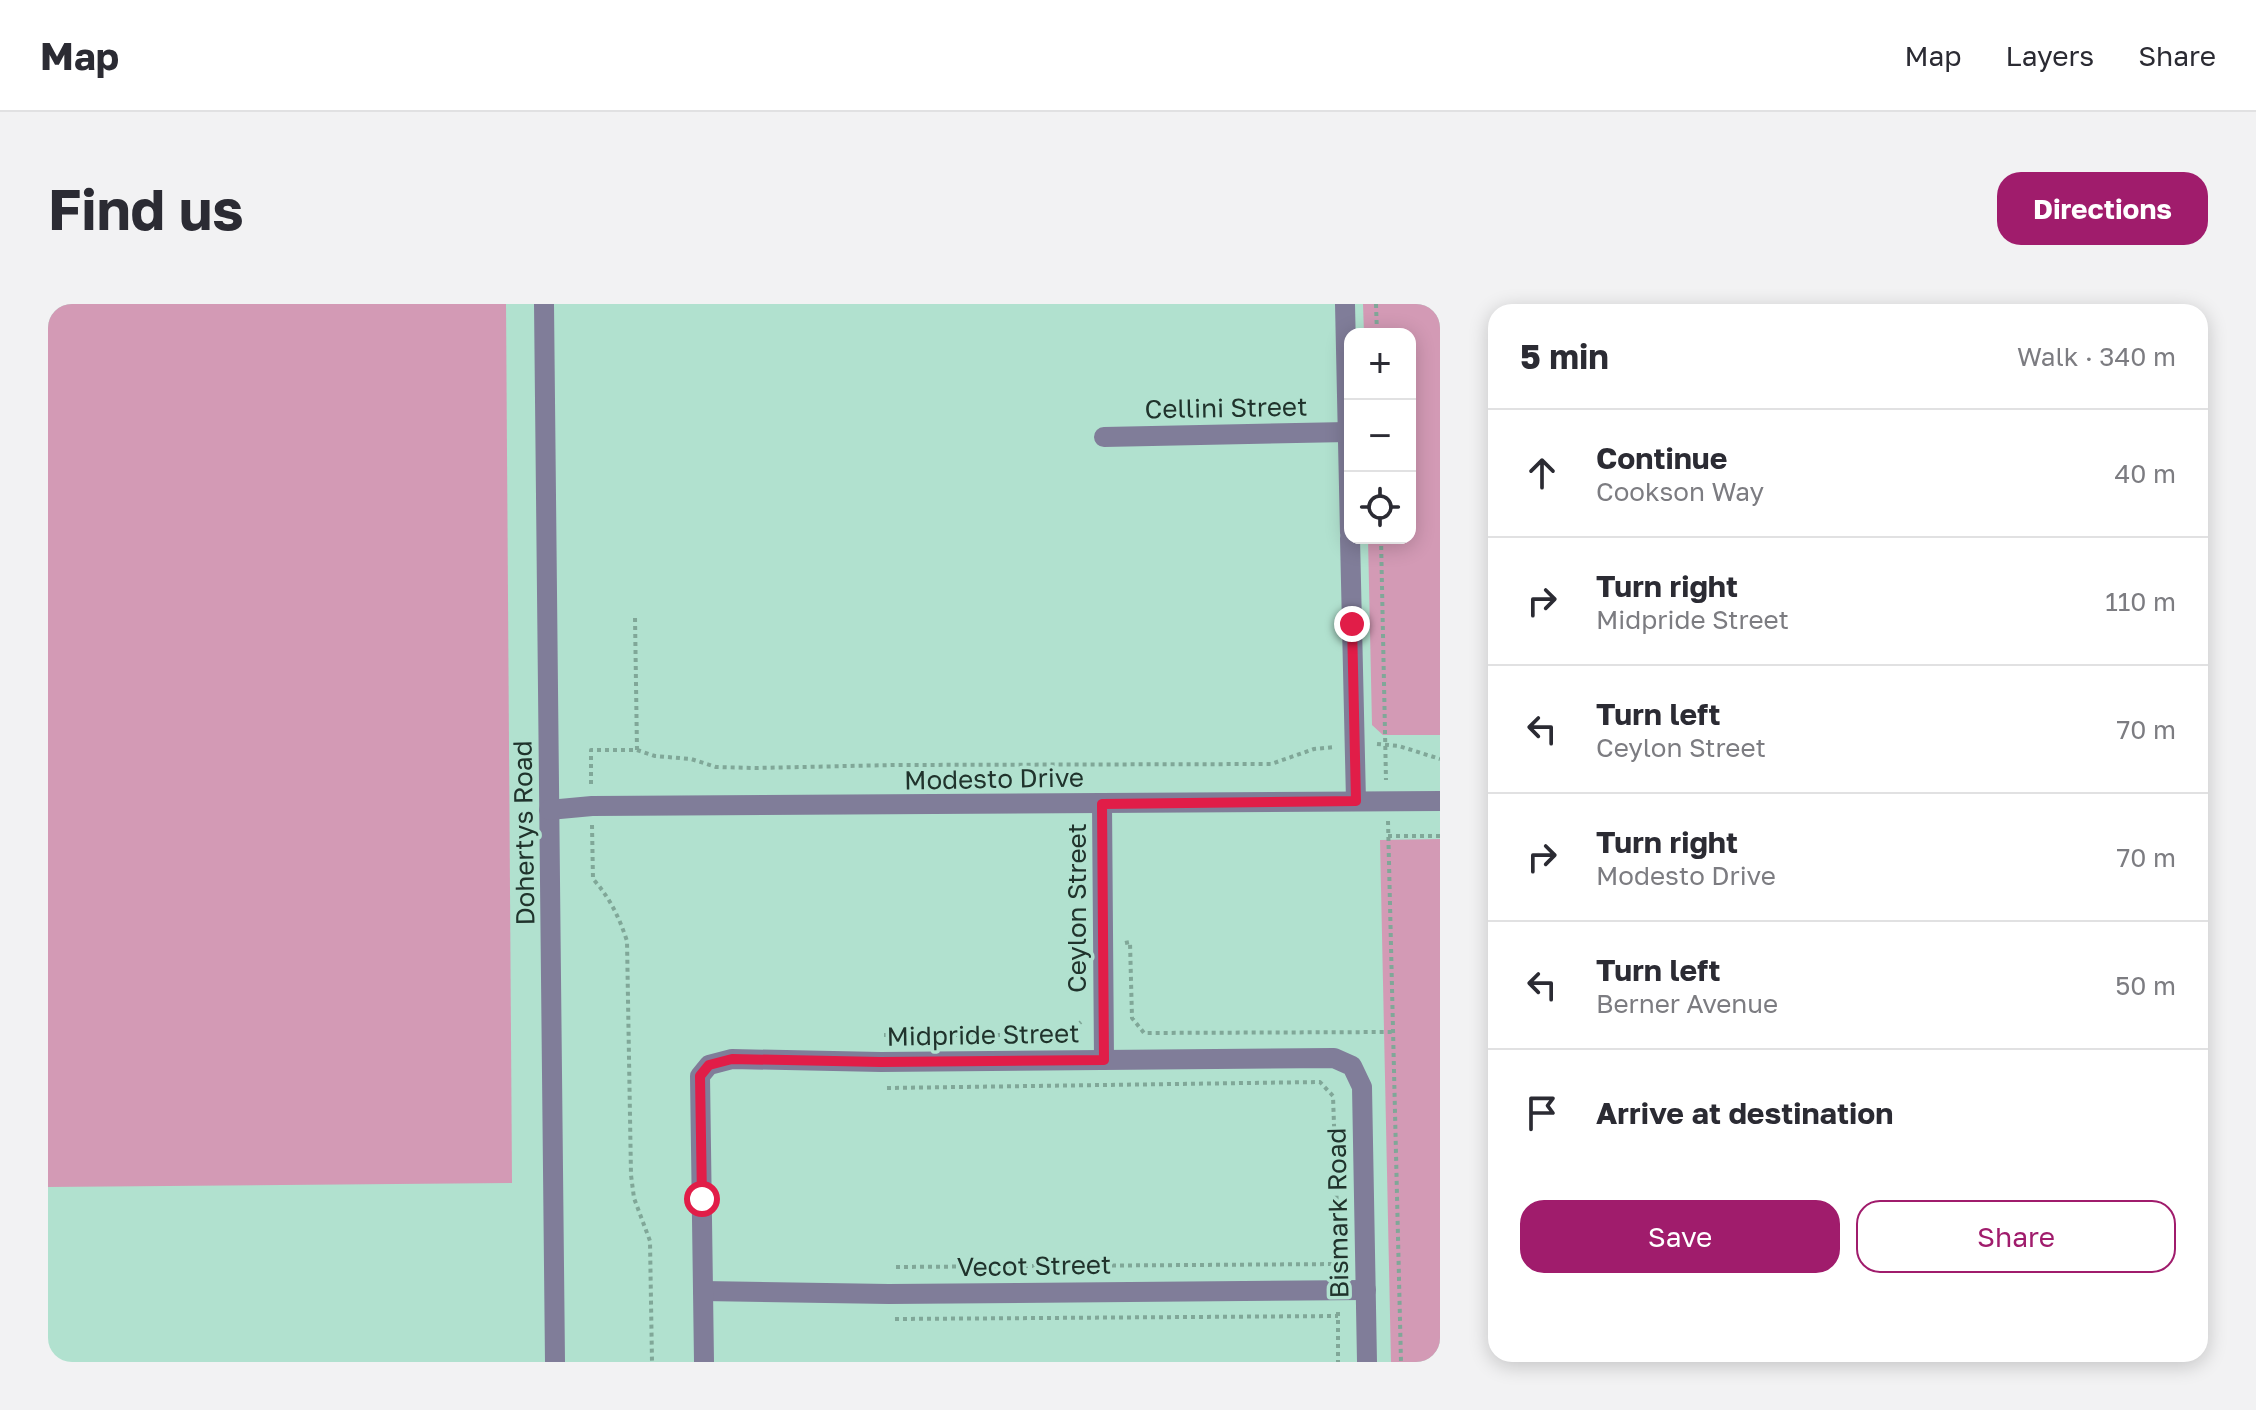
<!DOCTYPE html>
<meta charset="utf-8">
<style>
:root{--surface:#fff;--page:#f2f2f3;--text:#2b2b33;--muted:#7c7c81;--line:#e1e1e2;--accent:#a01c6c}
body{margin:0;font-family:"Golos Text",sans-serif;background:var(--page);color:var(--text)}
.controls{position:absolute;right:24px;top:24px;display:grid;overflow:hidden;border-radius:16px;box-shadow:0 4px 20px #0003}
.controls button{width:72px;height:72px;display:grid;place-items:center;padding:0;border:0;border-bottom:2px solid var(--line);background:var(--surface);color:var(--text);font:40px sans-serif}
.stop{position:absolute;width:24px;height:24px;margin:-18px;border:6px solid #e11d48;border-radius:50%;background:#fff}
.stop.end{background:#e11d48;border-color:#fff;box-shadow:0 2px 8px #0008}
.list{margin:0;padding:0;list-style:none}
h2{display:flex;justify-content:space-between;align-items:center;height:104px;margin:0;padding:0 32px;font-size:34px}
h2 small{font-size:26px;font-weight:400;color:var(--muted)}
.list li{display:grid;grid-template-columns:52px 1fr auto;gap:24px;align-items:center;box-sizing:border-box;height:128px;padding:0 32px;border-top:2px solid var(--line)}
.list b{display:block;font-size:30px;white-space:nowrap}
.list p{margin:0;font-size:26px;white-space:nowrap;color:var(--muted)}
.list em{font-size:26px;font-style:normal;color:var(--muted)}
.actions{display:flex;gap:16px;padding:24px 32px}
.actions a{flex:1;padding:18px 0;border:2px solid var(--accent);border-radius:24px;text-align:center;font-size:28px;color:var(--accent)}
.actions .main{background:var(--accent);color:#fff}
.icon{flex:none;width:44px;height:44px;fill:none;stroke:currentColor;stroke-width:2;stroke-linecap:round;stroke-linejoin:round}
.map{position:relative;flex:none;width:1392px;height:1058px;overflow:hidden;border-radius:24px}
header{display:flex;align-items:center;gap:48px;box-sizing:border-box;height:112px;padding:0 40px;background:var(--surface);border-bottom:2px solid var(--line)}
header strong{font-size:38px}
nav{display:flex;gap:44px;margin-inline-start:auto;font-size:28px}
.intro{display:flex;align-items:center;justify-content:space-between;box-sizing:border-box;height:192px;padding:0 48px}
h1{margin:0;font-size:56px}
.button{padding:20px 36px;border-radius:24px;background:var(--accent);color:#fff;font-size:28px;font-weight:700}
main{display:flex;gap:48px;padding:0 48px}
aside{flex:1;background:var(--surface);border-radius:24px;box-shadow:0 4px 20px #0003}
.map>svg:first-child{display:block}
</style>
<header>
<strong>Map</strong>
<nav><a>Map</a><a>Layers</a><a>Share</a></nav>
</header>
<div class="intro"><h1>Find us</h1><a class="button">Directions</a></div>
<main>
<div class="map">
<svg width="1392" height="1058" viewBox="0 0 1392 1058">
<rect width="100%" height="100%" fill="#b1e1cf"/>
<g fill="#d39ab5">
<polygon points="0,0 458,0 464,879 0,883"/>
<polygon points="1315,0 1392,0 1392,431 1335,431 1324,421 1320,234 1362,234 1362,30 1316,30"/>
<polygon points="1392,535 1392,1058 1343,1058 1332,536"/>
</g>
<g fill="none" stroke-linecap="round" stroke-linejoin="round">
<g stroke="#80a798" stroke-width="4" stroke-dasharray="4 4" stroke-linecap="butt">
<polyline points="1328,0 1329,30"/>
<polyline points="1333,234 1338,476"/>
<polyline points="1329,440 1351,442 1392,455"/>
<polyline points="589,446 607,452 643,455 668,463 707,464 847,461 1223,460 1266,445 1288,443"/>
<polyline points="543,480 543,446 589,446 587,313"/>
<polyline points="1340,517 1353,1058"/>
<path d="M 544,521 L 545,575 C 562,594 571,613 579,637 L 583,871 L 586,894 L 602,937 L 604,1058"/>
<polyline points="1340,532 1392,532"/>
<polyline points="1077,639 1082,638 1084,714 1096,729 1346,728"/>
<polyline points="1031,662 1030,640 1036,640"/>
<polyline points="836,731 1017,731 1033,718"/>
<polyline points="839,784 1272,778 1285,792 1291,964"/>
<polyline points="848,963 1291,960"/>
<polyline points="1290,1008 1290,1058"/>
<polyline points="847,1015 1290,1012"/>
</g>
<g stroke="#807d99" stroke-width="20">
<polyline points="496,0 507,1058"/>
<polyline points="1297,0 1302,229"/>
<polyline points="1056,133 1300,128"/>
<polyline points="1302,234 1308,497"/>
<polyline points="1054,500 1056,756"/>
<polyline points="501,506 544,502 1392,497"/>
<polyline points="655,987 841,990 1318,986"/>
<polyline points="656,1058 652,772 661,761 684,755 833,758 1286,754 1304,762 1314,783 1319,1058"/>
</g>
</g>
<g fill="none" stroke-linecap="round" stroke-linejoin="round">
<polyline stroke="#e11d48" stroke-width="10" points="654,895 652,772 661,761 684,755 833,758 1056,756 1054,500 1308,497 1304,320"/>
</g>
<g text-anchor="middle" stroke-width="7" stroke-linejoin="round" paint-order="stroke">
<g font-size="26" fill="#20332c" stroke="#b1e1cf">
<text transform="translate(1178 104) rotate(-1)" y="9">Cellini Street</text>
<text transform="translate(946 475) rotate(-1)" y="9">Modesto Drive</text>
<text transform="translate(476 529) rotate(-91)" y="9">Dohertys Road</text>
<text transform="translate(1029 604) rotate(-90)" y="9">Ceylon Street</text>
<text transform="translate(935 731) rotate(-1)" y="9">Midpride Street</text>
<text transform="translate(1290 909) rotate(-91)" y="9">Bismark Road</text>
<text transform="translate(986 962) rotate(-1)" y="9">Vecot Street</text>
</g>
</g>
</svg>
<div class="controls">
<button>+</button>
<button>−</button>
<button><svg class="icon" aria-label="locate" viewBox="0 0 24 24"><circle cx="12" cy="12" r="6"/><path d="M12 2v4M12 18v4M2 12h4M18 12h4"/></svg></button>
</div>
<div class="stop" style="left:654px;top:895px"></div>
<div class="stop end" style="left:1304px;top:320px"></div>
</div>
<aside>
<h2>5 min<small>Walk · 340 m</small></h2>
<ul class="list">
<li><svg class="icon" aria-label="ahead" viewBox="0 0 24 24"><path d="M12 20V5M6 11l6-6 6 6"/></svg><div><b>Continue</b><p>Cookson Way</p></div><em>40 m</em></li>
<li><svg class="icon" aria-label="right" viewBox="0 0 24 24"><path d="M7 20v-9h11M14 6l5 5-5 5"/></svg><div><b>Turn right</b><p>Midpride Street</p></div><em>110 m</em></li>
<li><svg class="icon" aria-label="left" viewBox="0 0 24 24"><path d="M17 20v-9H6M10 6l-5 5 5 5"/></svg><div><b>Turn left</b><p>Ceylon Street</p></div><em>70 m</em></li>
<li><svg class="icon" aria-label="right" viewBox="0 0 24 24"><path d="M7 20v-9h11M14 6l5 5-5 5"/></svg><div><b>Turn right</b><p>Modesto Drive</p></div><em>70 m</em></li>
<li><svg class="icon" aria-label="left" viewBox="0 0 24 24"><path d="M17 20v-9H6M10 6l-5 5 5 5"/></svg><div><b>Turn left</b><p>Berner Avenue</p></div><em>50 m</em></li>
<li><svg class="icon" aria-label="arrive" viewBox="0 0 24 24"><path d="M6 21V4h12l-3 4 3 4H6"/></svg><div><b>Arrive at destination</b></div></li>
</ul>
<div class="actions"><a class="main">Save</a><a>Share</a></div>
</aside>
</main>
